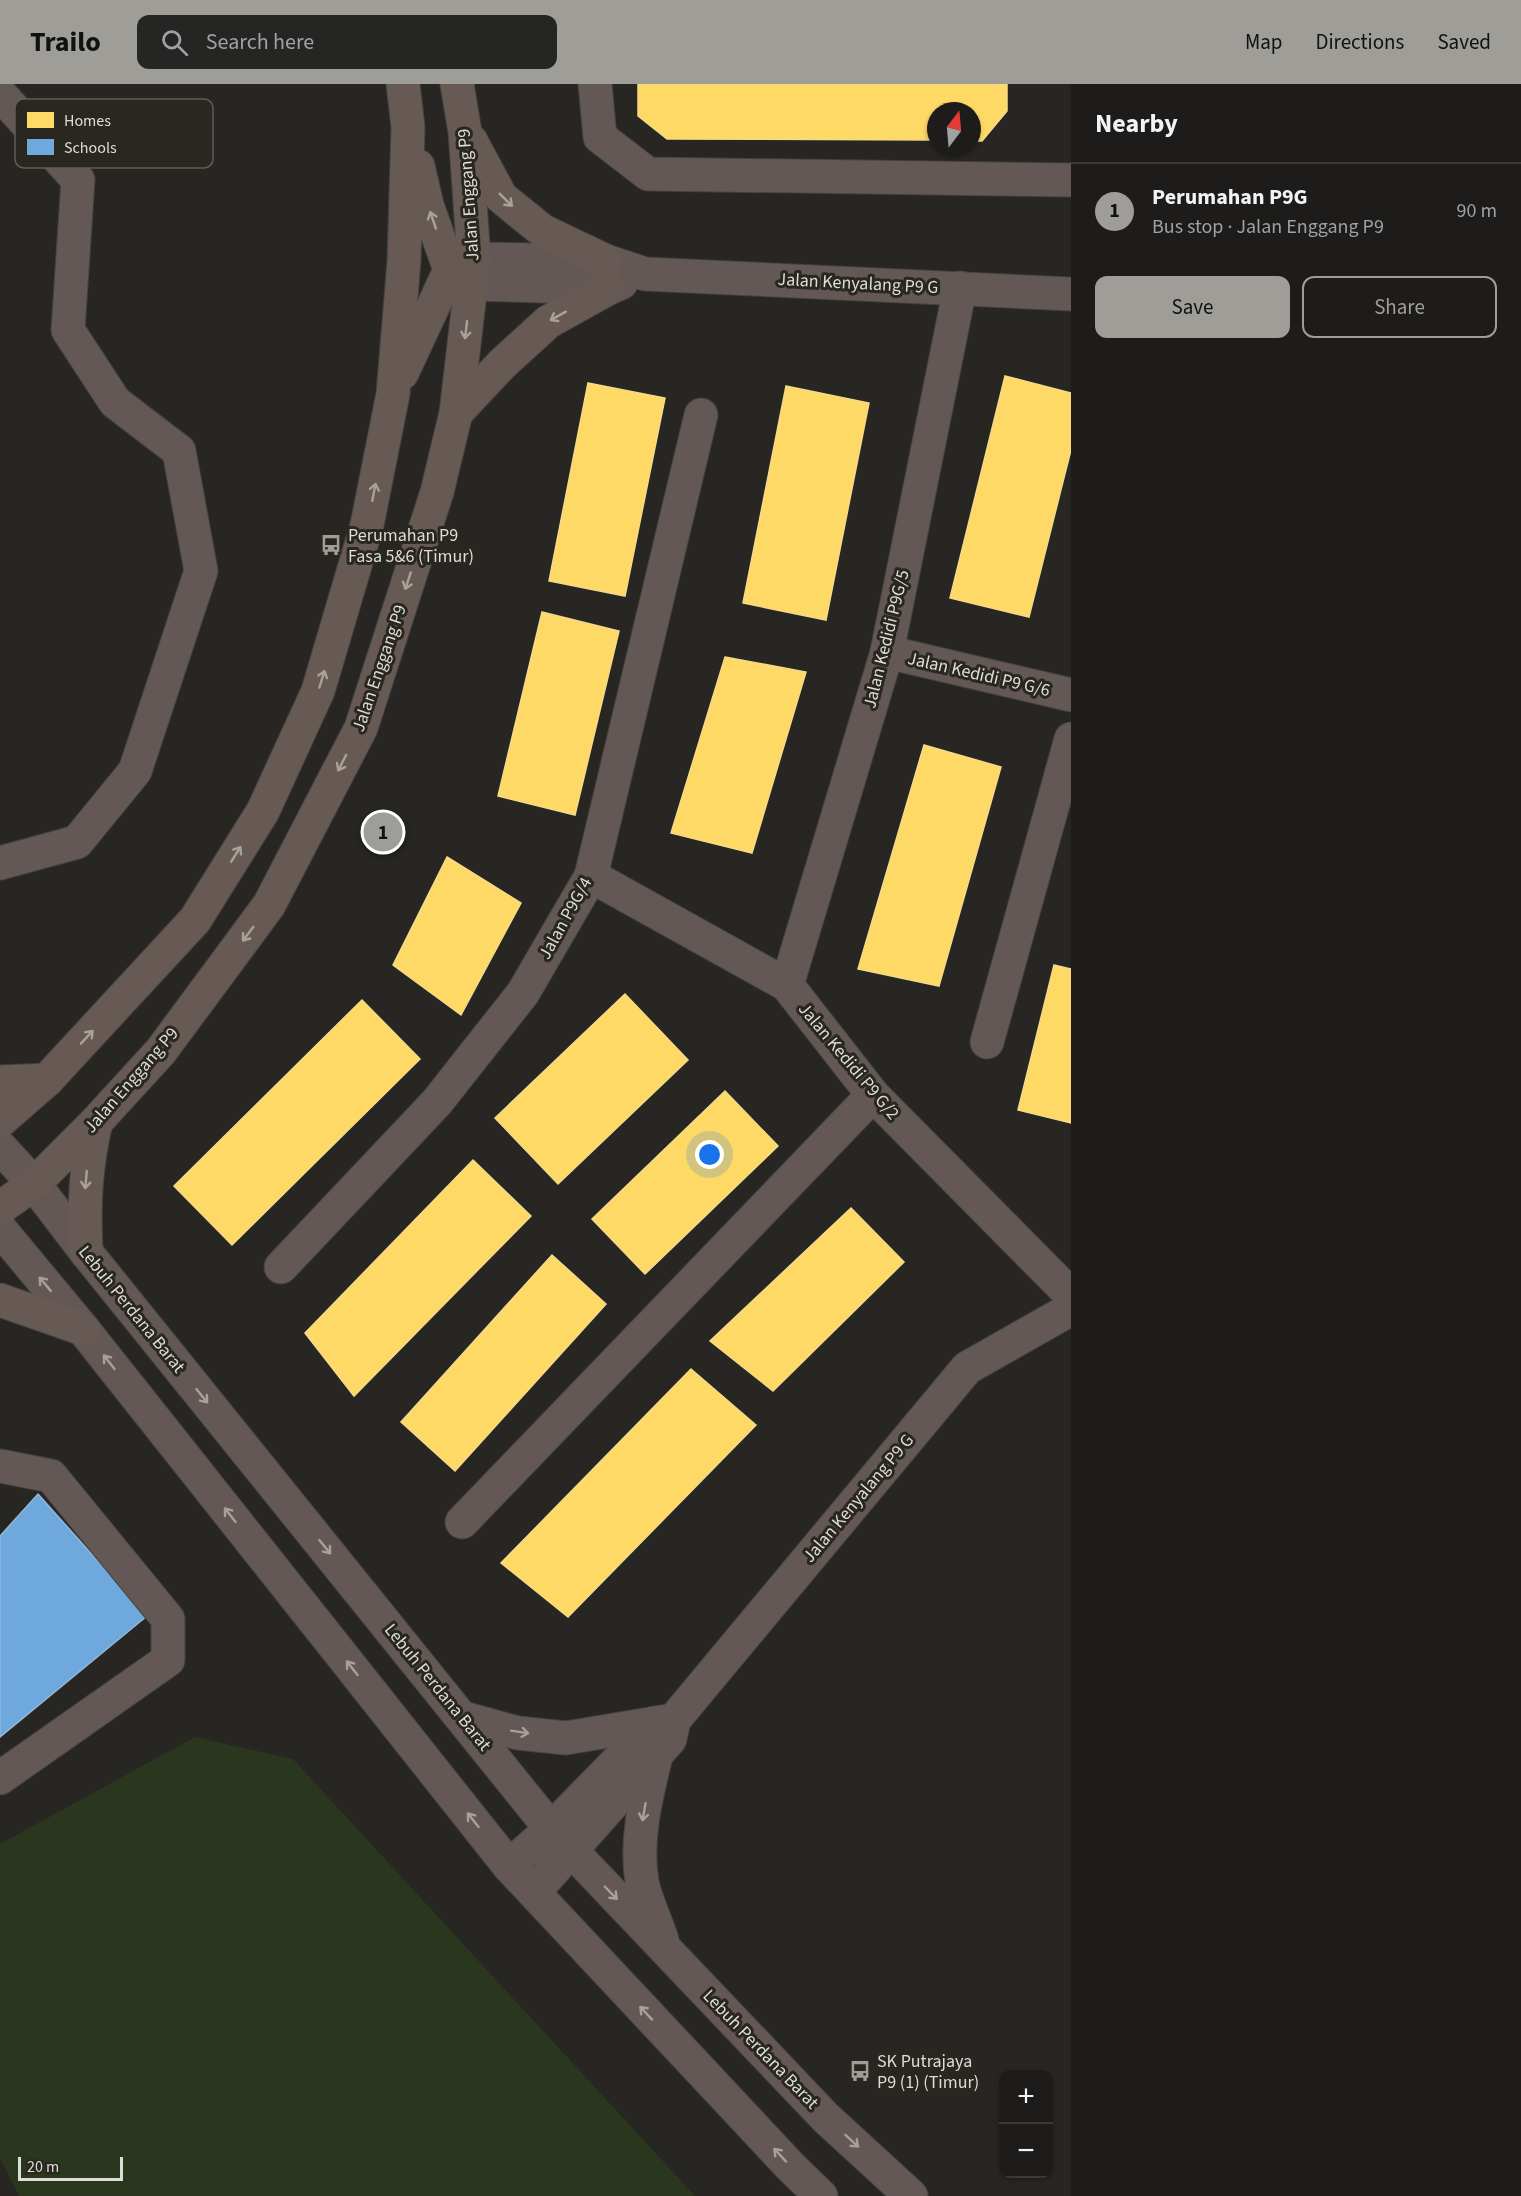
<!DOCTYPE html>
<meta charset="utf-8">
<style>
:root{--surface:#1d1c1a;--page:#252523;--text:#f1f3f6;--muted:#a0a1a2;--line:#3b3a39;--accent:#9e9d98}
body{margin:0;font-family:"Source Sans 3",sans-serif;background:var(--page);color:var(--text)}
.controls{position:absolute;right:18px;bottom:18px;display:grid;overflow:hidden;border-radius:12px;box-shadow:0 2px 4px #0004}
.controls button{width:54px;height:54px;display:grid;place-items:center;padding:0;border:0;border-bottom:2px solid var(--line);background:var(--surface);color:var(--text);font:30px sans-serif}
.compass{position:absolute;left:927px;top:18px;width:54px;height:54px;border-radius:50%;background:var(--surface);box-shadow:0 2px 4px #0004;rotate:16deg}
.scale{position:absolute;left:18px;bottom:15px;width:105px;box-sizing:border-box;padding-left:6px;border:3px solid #deddd8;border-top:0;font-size:16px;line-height:21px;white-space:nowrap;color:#deddd8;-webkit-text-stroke:4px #292720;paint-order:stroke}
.you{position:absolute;left:710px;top:1071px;width:21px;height:21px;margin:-15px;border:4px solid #fff;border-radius:50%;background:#1a73e8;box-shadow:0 0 0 9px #1a73e833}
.badge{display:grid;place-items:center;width:39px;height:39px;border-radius:50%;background:var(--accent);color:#111;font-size:20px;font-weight:700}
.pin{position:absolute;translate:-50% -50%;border:3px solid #fff;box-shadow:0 2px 6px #0006}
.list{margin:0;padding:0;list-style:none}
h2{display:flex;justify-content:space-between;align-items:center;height:78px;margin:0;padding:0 24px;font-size:26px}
h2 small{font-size:20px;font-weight:400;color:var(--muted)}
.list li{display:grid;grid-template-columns:39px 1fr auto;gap:18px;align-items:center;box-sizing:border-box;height:96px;padding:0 24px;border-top:2px solid var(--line)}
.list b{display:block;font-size:22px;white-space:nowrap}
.list p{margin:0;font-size:20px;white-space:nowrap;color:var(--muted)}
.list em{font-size:20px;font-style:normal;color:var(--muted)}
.actions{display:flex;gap:12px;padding:18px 24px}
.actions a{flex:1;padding:14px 0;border:2px solid var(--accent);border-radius:12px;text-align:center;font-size:21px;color:var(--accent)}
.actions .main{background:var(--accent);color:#111}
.icon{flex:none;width:33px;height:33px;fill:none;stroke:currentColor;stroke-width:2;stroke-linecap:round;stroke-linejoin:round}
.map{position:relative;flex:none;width:1071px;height:2112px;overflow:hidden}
header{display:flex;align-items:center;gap:36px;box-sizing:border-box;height:84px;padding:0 30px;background:var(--accent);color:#111}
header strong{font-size:28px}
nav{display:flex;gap:33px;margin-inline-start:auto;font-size:21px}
.search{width:420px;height:54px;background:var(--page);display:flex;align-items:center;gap:15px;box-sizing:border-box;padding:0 21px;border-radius:12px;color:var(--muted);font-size:22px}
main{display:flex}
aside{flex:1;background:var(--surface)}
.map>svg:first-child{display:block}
</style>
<header>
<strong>Trailo</strong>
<div class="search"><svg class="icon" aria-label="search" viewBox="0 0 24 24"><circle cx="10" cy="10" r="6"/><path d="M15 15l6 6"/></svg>Search here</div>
<nav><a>Map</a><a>Directions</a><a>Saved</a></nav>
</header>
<main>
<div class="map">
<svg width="1071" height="2112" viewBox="0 0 1071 2112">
<rect width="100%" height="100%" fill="#272622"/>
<polygon fill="#2b361f" points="195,1653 293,1675 695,2112 19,2112 0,2074 0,1760"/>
<g fill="#ffd966" stroke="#f5da88" stroke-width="1.5">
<polygon points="638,0 1007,0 1007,27 982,57 972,57 972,27 936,27 936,56 667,55 638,32"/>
<polygon points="1005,292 1071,309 1071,366 1029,533 950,514"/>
<polygon points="588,299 665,314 625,512 549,497"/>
<polygon points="786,302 869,319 826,536 743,519"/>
<polygon points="542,528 619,547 575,731 498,712"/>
<polygon points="725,573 806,588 752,769 671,749"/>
<polygon points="924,661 1001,683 939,902 858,885"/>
<polygon points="447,773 521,819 461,931 393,881"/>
<polygon points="1054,881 1071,885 1071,1039 1018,1026"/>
<polygon points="625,910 688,976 558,1100 495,1034"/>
<polygon points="362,916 420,975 232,1161 174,1102"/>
<polygon points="725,1007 778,1062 645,1190 592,1135"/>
<polygon points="473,1076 531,1132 354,1312 305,1249"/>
<polygon points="851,1124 904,1178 773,1307 710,1257"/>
<polygon points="552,1171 606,1220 455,1387 401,1338"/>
<polygon points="691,1285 756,1341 568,1533 501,1479"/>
</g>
<polygon fill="#6fa8dc" stroke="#90b8db" stroke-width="1.5" points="38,1410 147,1532 0,1653 0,1452"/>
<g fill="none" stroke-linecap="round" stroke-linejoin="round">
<defs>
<g id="minor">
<polyline points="595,0 600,53 648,90 1071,96"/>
<polyline points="0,10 78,96 68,246 115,318 179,367 201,487 135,687 77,758 0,779"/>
<polyline points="474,175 606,177 645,190 1071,210"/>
<polyline points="472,200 609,204 621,199"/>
<polyline points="887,568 1071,611"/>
<polyline points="591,792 787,901 873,1011 1071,1211"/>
<polyline points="787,901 887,568 960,204"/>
<polyline points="987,958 1071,655"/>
<polyline points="0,1063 34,1100 86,1168 551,1745 826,2034 911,2112"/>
<polyline points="0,1145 83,1245 509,1782 791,2083 821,2112"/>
<polyline points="281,1183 437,1018 523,909 591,792 701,331"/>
<polyline points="0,1382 51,1392 168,1535 168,1576 0,1694"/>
<polyline points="462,1438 873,1011"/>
<polyline points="463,1634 518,1649 566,1654 674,1636"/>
<path d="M 656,1672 C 646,1713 635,1756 642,1798 C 646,1817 656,1837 662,1856"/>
<polyline points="509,1782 551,1745 655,1639"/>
<polyline points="534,1808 670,1655 674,1636 967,1284 1071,1225"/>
</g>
<g id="major">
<polyline points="471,57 501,113 543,147 606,177"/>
<polyline points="418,82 427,121 450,186 460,196 472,200"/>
<polyline points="402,289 450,186 468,177"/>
<polyline points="456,329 502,280 548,238 609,204"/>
<polyline points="0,998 47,996"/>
<polyline points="0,1037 47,996 195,836 263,727 318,607 367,441 393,310 404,177 408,43 403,0"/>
<polyline points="0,1124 34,1100 96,1038 161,967 269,821 361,644 437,408 456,329 474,175 465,48 457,0"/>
<path d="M 86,1168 C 84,1120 85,1086 96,1038"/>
<polyline points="0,1216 83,1245"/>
</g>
</defs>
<use href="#minor" stroke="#434240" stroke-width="35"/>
<use href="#major" stroke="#434240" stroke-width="35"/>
<use href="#minor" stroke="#635855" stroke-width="33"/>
<use href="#major" stroke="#675954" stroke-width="33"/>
</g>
<defs><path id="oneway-shaft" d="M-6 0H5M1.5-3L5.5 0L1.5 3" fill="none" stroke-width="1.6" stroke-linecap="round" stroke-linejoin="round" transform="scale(1.5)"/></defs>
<g stroke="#a8a29d">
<use href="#oneway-shaft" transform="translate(506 116) rotate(45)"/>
<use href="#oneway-shaft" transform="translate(433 136) rotate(-109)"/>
<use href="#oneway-shaft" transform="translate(558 232) rotate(151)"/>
<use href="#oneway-shaft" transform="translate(466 246) rotate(97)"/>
<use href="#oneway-shaft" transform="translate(374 408) rotate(-79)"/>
<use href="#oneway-shaft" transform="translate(408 497) rotate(108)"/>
<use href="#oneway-shaft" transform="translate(322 595) rotate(-73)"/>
<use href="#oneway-shaft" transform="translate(342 679) rotate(117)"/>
<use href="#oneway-shaft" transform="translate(236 770) rotate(-58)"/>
<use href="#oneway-shaft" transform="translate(248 850) rotate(127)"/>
<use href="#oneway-shaft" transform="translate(87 953) rotate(-47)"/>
<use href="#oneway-shaft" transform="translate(86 1096) rotate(95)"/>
</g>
<g stroke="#a7a19d">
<use href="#oneway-shaft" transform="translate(45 1200) rotate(-130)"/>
<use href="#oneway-shaft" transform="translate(109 1278) rotate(-128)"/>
<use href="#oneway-shaft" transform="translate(202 1312) rotate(51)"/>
<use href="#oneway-shaft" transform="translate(230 1431) rotate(-128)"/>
<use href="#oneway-shaft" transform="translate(325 1463) rotate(51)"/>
<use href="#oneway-shaft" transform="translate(352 1584) rotate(-128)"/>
<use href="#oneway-shaft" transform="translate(520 1648) rotate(9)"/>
<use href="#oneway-shaft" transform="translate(644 1728) rotate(100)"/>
<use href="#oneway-shaft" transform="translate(473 1736) rotate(-128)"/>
<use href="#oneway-shaft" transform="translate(611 1809) rotate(46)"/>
<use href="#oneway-shaft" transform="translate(646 1929) rotate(-133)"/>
<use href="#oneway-shaft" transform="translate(852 2057) rotate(43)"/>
<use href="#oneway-shaft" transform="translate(780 2071) rotate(-133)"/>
</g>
<defs>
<symbol id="bus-bare" viewBox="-9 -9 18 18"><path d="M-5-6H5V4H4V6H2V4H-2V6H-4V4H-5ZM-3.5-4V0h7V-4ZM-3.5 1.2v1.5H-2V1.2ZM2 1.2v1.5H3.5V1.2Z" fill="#9e9d98" stroke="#292720" stroke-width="2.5" paint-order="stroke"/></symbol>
</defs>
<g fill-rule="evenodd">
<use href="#bus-bare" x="316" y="446" width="30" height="30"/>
<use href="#bus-bare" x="845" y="1972" width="30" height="30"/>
</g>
<g text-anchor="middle" stroke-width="6" stroke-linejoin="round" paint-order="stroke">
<g font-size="18" fill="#deddd8" stroke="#292720">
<text transform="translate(468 111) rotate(-94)" y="6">Jalan Enggang P9</text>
<text transform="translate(858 199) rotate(3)" y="6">Jalan Kenyalang P9 G</text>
<text transform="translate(886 555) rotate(-76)" y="6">Jalan Kedidi P9G/5</text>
<text transform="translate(379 584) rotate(-71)" y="6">Jalan Enggang P9</text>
<text transform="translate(979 590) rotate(13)" y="6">Jalan Kedidi P9 G/6</text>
<text transform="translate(565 834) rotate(-61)" y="6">Jalan P9G/4</text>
<text transform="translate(849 977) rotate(50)" y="6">Jalan Kedidi P9 G/2</text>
<text transform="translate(131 996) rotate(-49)" y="6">Jalan Enggang P9</text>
<text transform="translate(132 1225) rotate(51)" y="6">Lebuh Perdana Barat</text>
<text transform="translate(858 1414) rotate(-50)" y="6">Jalan Kenyalang P9 G</text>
<text transform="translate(438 1603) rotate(51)" y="6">Lebuh Perdana Barat</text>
<text transform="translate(761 1965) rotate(46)" y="6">Lebuh Perdana Barat</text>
</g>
<g font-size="18" fill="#deddd8" stroke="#292720" text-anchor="start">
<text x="348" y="457">Perumahan P9<tspan x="348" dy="21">Fasa 5&amp;6 (Timur)</tspan></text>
<text x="877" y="1983">SK Putrajaya<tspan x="877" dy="21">P9 (1) (Timur)</tspan></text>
</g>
</g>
<rect x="15" y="15" width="198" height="69" rx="9" fill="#292720" stroke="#5f5e57" stroke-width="1.5"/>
<rect x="27" y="28" width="27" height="16" fill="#ffd966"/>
<rect x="27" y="55" width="27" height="16" fill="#6fa8dc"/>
<g font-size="16" fill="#deddd8">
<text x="64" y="42">Homes</text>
<text x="64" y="69">Schools</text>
</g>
</svg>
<div class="controls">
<button>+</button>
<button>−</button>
</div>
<svg class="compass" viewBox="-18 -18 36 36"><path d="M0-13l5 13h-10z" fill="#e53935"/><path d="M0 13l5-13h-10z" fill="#a0a1a2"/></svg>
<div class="scale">20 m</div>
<div class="you"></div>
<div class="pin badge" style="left:383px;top:748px">1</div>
</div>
<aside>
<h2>Nearby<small></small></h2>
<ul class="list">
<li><span class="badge">1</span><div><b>Perumahan P9G</b><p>Bus stop · Jalan Enggang P9</p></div><em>90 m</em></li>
</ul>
<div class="actions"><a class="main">Save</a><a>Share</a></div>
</aside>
</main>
